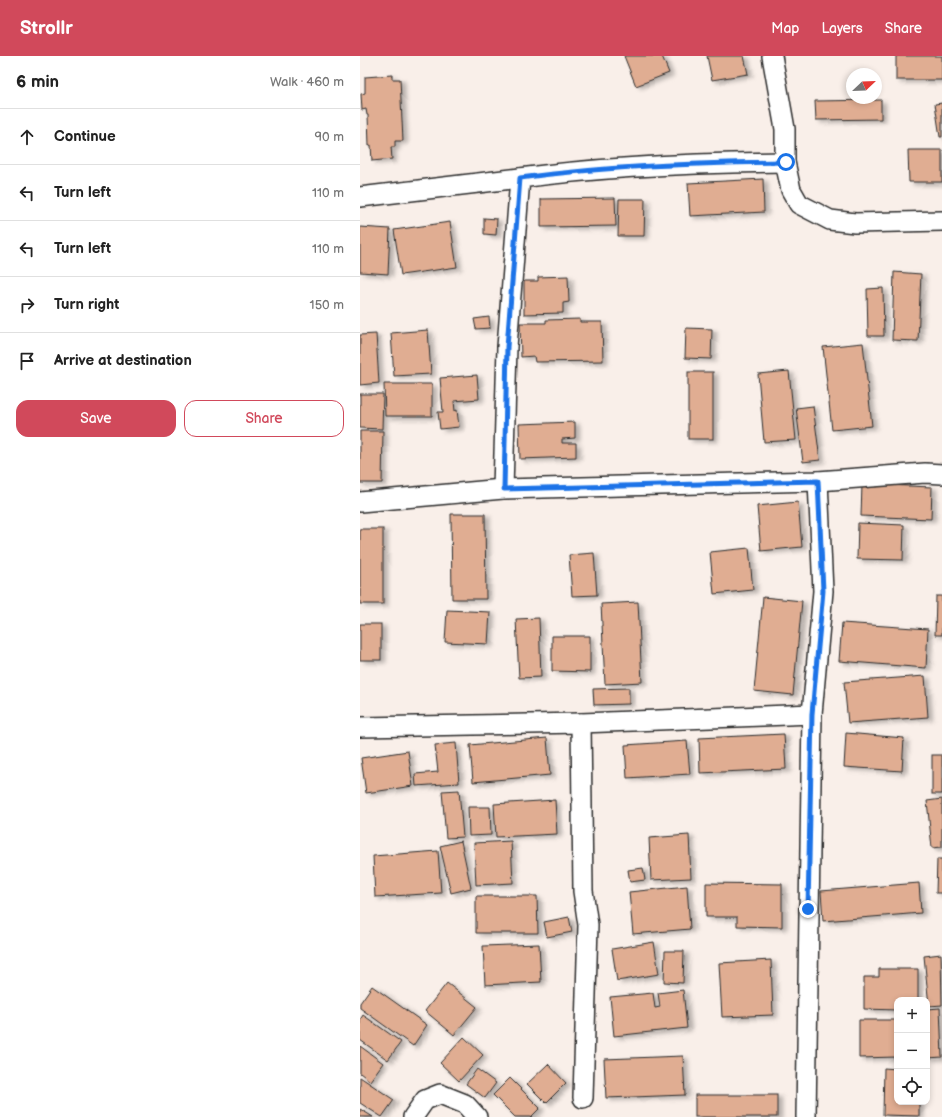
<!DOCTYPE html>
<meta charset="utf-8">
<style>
:root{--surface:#fff;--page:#f6f6f6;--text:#222;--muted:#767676;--line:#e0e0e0;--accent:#d1495b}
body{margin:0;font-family:"Balsamiq Sans",sans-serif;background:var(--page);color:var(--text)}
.controls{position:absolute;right:12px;bottom:12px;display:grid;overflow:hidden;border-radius:8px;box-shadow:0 2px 6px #0003}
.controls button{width:36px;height:36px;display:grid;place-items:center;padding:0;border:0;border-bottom:1px solid var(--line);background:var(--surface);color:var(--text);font:20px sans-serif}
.compass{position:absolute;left:486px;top:12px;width:36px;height:36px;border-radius:50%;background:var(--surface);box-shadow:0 2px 6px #0003;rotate:67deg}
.stop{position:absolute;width:12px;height:12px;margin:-9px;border:3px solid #1a73e8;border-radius:50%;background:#fff}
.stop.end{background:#1a73e8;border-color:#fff;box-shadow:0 1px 4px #0008}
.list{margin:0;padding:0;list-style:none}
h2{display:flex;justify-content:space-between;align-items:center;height:52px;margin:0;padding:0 16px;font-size:17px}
h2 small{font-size:13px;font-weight:400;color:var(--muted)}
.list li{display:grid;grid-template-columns:26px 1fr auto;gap:12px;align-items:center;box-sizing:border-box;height:56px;padding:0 16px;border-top:1px solid var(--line)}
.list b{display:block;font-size:15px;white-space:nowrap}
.list em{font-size:13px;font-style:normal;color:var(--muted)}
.actions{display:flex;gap:8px;padding:12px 16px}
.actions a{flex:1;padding:9px 0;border:1px solid var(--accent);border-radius:12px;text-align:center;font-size:14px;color:var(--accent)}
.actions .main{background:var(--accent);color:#fff}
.icon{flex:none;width:22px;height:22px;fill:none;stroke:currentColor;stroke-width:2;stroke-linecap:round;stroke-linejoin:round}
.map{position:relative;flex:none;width:582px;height:1061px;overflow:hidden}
header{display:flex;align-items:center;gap:24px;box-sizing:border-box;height:56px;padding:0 20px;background:var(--accent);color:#fff}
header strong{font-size:19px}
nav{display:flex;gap:22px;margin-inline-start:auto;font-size:14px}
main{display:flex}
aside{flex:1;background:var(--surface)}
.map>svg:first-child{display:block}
</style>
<header>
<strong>Strollr</strong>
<nav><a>Map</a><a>Layers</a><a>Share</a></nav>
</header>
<main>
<aside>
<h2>6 min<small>Walk · 460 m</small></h2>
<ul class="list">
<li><svg class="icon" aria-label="ahead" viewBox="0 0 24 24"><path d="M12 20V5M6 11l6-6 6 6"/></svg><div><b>Continue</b></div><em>90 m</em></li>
<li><svg class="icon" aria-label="left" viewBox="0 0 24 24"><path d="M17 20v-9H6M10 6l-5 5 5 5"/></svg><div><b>Turn left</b></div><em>110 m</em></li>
<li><svg class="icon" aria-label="left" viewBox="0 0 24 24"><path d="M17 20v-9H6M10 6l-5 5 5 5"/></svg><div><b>Turn left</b></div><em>110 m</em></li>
<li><svg class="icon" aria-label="right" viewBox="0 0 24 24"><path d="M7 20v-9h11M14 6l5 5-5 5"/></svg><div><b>Turn right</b></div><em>150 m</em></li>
<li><svg class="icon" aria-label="arrive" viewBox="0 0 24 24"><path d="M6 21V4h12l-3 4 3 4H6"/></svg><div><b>Arrive at destination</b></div></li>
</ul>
<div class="actions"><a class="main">Save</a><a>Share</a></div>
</aside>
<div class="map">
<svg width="582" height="1061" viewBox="0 0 582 1061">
<defs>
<filter id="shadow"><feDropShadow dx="4.5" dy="2.5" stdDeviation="2" flood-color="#0004"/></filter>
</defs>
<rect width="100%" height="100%" fill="#f9efe9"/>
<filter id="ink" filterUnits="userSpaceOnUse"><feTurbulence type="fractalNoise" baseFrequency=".025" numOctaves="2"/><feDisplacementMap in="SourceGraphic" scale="8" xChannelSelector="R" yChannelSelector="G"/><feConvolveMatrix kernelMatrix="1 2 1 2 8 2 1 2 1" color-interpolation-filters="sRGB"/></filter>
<g filter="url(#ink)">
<g fill="#e0ad92" stroke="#2b2b2b" filter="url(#shadow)">
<polygon points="264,0 302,0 309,17 276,30"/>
<polygon points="347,0 384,0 388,18 352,24"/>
<rect x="536" y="0" width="46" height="24"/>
<polygon points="32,19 32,23 40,23 43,85 35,85 35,91 31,91 32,103 12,105 11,89 9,90 8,59 7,59 6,53 2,54 1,38 5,37 5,21"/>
<polygon points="521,44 521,63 456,64 455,45"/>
<polygon points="582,47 582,81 580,81 575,48"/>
<polygon points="548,94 582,94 582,126 549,126"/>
<polygon points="403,123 404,156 330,160 328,127"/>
<polygon points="255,142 256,170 181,171 181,143"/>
<polygon points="259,143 285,143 284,180 258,180"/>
<polygon points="124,162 137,163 136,179 124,178"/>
<polygon points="90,166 97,211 41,219 34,174"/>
<polygon points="0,171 30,173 28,218 0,216"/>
<polygon points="534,216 561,218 558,285 532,284"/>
<polygon points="208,220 209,246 203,247 203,257 164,258 164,225 178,225 178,221"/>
<polygon points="523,232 524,280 508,280 507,233"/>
<polygon points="129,261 130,272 116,273 114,263"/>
<polygon points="220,263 220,266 242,266 243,305 175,306 174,300 161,301 160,267 186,267 186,264"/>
<polygon points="326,272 352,273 351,303 325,302"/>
<polygon points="68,274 71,318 34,320 31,277"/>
<polygon points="16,278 19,327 0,329 0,279"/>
<polygon points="503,287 512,370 472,374 463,291"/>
<polygon points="429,315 436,384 404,386 398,318"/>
<rect x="328" y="316" width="25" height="67"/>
<polygon points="117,319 119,343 94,345 95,355 97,354 99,371 80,373 78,356 83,356 80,322"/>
<polygon points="24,328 72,328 72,360 25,360"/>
<polygon points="0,338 23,338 22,373 0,372"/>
<polygon points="453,350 460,404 443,406 436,352"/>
<polygon points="215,366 215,382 202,383 202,387 216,387 216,401 160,403 159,368"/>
<polygon points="0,375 23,375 22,427 0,427"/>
<polygon points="502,428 572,431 571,463 501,460"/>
<polygon points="438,446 442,491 401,495 397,450"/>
<polygon points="91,458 125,458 126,543 92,543"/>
<polygon points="498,467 544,469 543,504 497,503"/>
<rect x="0" y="473" width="23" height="75"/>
<polygon points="389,492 393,534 354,538 350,496"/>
<polygon points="234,497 237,539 212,540 209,499"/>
<polygon points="576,540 582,540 582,579 575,579"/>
<polygon points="403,541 442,545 433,639 394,635"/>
<polygon points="278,546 282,626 245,628 241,548"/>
<polygon points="87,554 130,556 128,588 85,586"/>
<polygon points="179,562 181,621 159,622 156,563"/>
<polygon points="482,567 568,573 566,612 479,605"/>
<rect x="0" y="568" width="21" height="36"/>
<polygon points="192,580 230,580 230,616 192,615"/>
<polygon points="565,620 568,661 488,667 484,626"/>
<polygon points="269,632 269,648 234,649 233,633"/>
<polygon points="486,677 544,682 542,715 484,711"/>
<polygon points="424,678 426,713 340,717 339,682"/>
<polygon points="187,682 190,719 113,726 110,689"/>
<polygon points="327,685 330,718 267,722 265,689"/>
<polygon points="96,687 99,727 56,730 55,718 78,716 75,689"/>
<polygon points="48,695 53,730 6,737 1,702"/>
<rect x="572" y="699" width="10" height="39"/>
<polygon points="99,734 103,781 86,782 82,735"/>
<polygon points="582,743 582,791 572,792 567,745"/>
<polygon points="195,744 197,778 136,781 134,748"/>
<polygon points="108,751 130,751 131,779 109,780"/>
<polygon points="329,779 331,822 291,824 289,782"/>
<polygon points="101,785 111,832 91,837 80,790"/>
<polygon points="151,785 153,827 116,829 114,787"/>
<polygon points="78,795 81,837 15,841 13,800"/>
<polygon points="577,803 582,803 582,837 576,837"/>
<polygon points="283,812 285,824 270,826 268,814"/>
<polygon points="346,827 422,828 422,871 377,870 377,861 346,861"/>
<polygon points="559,827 561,857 463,865 461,835"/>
<polygon points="327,830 330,873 273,878 269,836"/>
<polygon points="116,840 177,840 178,877 116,877"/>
<polygon points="209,861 212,876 187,881 184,866"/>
<polygon points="294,886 299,918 257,925 252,893"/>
<polygon points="179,888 181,926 125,929 123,890"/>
<polygon points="305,895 324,895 323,927 304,926"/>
<polygon points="581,898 582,949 569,950 564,900"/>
<polygon points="411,904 413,959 362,961 359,907"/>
<polygon points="519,913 558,913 558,944 537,944 537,954 504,953 504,921 519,921"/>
<polygon points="87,927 117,951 94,979 65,955"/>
<polygon points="12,930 67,969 53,990 0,952 0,947"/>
<polygon points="323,934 327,972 254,980 250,941 293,937 295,952 300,951 298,937"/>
<polygon points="580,952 582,1001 568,1002 567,953"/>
<polygon points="3,959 41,986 28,1004 0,984 0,964"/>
<polygon points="499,964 537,964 537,1001 499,1002"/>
<polygon points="104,981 123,999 99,1025 80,1007"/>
<polygon points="0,990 23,1007 10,1025 0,1017"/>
<polygon points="323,1000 325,1039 246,1042 244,1003"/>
<polygon points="188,1008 206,1027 186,1047 167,1028"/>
<polygon points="524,1012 537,1013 537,1046 559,1046 559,1060 523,1059"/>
<polygon points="117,1013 136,1027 125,1042 106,1028"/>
<polygon points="0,1021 34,1044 22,1061 0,1047"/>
<polygon points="150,1022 180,1052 171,1061 155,1061 133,1039"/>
<rect x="335" y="1039" width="82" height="22"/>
<polygon points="0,1053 13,1061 0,1061"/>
</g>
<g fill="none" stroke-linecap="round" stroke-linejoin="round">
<defs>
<g id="street">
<polyline points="412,0 425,73 425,106 431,134 439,148 470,164 495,167 582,165"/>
<polyline points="0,141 160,122"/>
<path d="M 143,433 L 147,291 L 160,122 C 248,110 337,107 425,106"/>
<polyline points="0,446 143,433 458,425 565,417 582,418"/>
<polyline points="221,667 223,835 228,869 223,1042"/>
<polyline points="0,671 221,667 452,658"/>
<polyline points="53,1061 65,1044 80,1038 105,1048 117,1061"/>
<polyline points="446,1061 452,658 463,535 458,425"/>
</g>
</defs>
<use href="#street" stroke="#2b2b2b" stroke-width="22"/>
<use href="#street" stroke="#fff" stroke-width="19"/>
</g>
</g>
<g fill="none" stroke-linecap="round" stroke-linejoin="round" filter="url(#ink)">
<path stroke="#1a73e8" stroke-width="5" d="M 426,106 C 337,107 248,110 160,122 L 147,291 L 144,433 L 458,425 L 463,535 L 452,658 L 448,853"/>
</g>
</svg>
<div class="controls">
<button>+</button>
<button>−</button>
<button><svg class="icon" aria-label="locate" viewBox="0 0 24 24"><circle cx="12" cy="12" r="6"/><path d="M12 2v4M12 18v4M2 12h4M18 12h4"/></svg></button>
</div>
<svg class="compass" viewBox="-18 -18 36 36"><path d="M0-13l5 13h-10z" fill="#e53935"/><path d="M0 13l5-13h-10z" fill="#767676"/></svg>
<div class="stop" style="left:426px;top:106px"></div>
<div class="stop end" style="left:448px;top:853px"></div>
</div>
</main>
